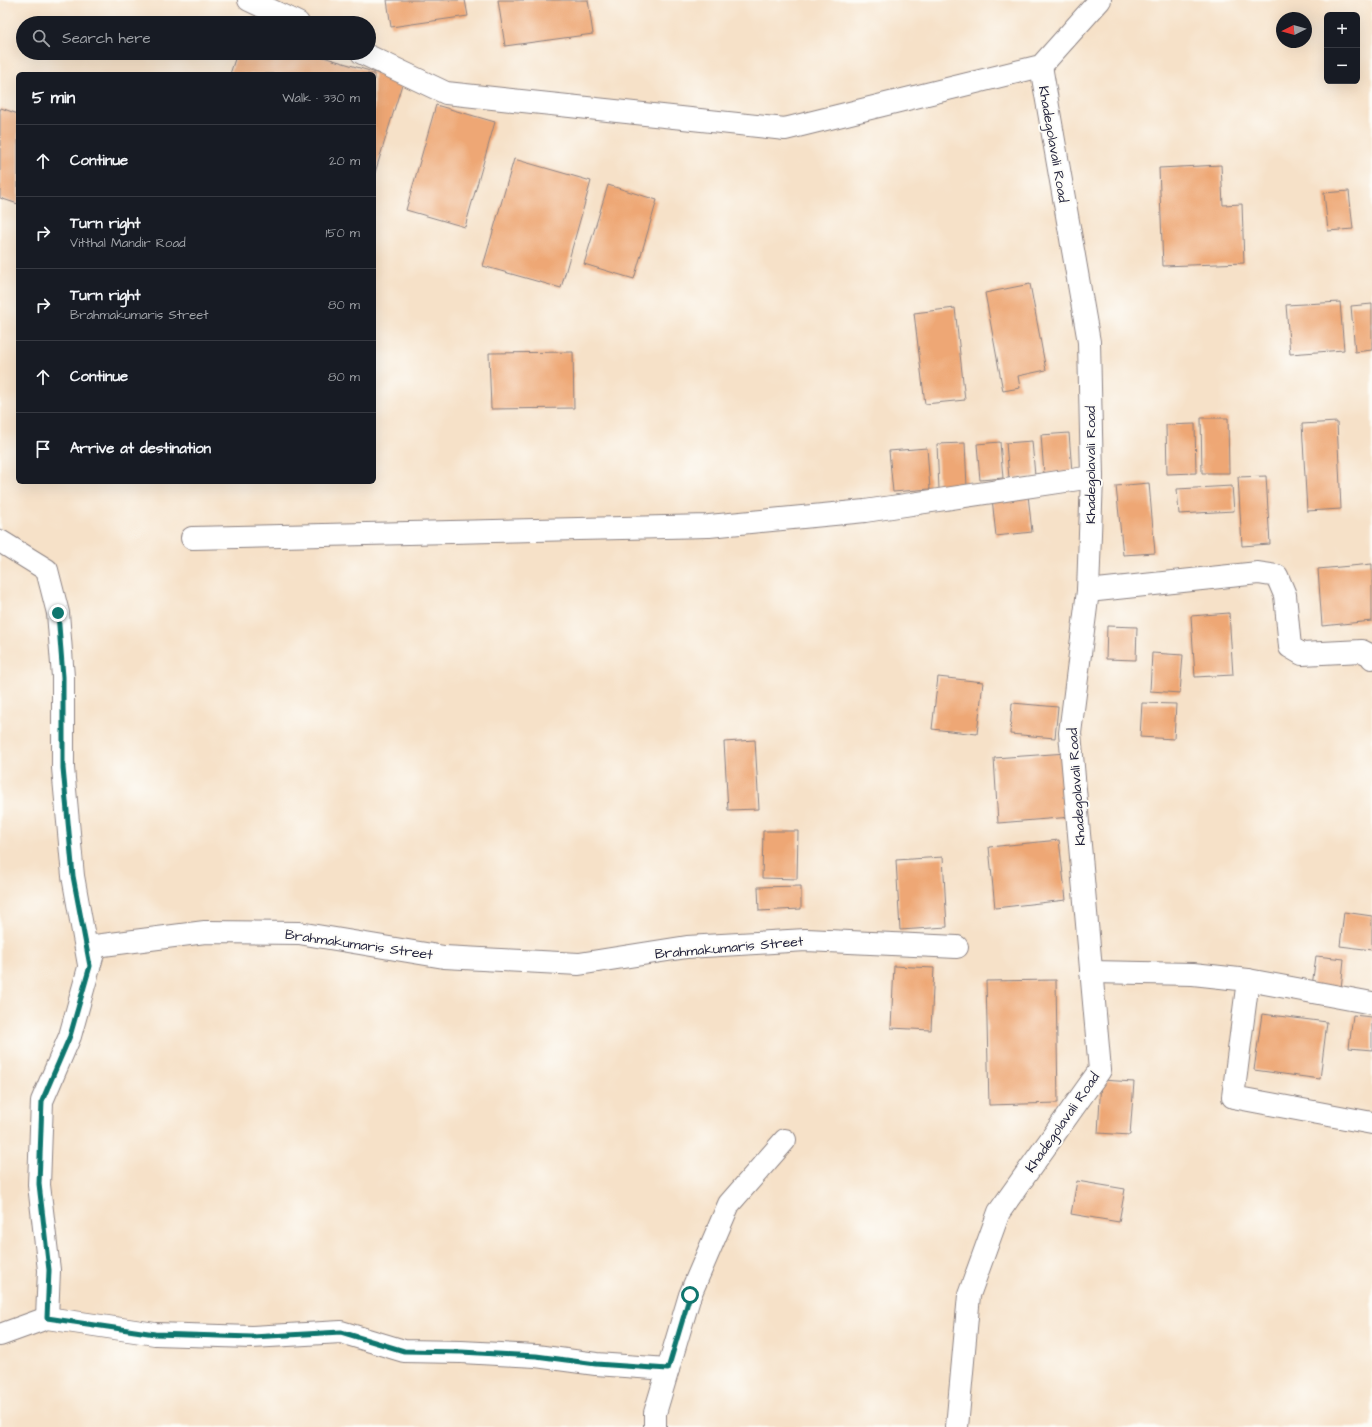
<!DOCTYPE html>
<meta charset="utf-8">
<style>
:root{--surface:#171b24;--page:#20242c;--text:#f1f3f6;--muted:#9ea1a6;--line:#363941}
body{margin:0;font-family:"Architects Daughter",sans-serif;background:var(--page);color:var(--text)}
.controls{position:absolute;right:12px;top:12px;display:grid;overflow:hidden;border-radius:6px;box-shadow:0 4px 16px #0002}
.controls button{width:36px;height:36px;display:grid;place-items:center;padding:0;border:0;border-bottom:1px solid var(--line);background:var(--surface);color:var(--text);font:20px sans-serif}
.compass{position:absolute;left:1276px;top:12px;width:36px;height:36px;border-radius:50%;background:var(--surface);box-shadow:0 4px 16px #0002;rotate:265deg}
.stop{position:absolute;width:12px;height:12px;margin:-9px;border:3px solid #0f766e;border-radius:50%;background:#fff}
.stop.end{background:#0f766e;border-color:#fff;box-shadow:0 1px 4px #0008}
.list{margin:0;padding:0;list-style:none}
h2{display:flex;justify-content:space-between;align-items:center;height:52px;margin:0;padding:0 16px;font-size:17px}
h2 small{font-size:13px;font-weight:400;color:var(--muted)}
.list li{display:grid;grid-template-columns:26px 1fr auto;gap:12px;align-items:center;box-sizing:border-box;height:72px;padding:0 16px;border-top:1px solid var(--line)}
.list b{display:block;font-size:15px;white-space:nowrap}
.list p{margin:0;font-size:13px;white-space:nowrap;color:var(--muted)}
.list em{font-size:13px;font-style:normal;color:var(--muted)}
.icon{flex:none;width:22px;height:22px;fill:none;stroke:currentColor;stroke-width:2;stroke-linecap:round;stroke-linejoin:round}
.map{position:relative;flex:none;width:1372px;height:1427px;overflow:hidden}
.search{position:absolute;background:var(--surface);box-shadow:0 4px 16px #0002;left:16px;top:16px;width:360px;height:44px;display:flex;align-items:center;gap:10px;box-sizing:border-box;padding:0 14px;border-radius:22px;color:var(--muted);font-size:15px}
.panel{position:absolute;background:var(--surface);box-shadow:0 4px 16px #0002;left:16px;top:72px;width:360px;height:412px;border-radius:6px}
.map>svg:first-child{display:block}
</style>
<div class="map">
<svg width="1372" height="1427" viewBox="0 0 1372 1427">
<rect width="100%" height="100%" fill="#fdfcf7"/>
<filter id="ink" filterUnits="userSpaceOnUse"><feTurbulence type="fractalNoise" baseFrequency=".025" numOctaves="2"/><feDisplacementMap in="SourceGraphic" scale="8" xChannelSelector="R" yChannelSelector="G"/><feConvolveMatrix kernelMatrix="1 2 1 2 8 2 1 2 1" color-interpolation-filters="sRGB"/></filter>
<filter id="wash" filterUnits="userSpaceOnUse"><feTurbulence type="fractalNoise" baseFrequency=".012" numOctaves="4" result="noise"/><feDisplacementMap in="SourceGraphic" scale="16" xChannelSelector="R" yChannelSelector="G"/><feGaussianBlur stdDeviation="0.9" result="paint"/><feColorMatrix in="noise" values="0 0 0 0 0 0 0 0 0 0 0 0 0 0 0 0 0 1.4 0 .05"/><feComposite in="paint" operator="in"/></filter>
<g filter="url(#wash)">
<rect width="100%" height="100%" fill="#f6e1c8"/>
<g id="blocks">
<g fill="#eea774">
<polygon points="387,0 465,0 468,16 391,27"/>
<polygon points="498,0 588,0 593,34 505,46"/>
<polygon points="237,53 310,53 403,81 374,176 374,74 230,74"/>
<polygon points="436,105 495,122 465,227 406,210"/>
<polygon points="1,108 18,114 18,204 0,198 0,111"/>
<polygon points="514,159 591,181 561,288 483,266"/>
<polygon points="1221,165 1223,205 1242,204 1244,263 1163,266 1159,168"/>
<polygon points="608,185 657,200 634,279 584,264"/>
<polygon points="1349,191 1353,229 1328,231 1324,193"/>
<polygon points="1030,284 1046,370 1018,376 1020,388 1003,391 985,293"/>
<polygon points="1340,302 1344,350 1290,354 1286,305"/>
<polygon points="1372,304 1372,350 1355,352 1351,306"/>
<polygon points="955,308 965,400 925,404 914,313"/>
<polygon points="573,352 574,408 491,409 489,353"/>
<polygon points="1201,418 1228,418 1229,473 1202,473"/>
<polygon points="1337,422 1341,509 1307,511 1302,424"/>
<polygon points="1195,424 1196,473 1167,474 1166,425"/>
<polygon points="1069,433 1072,472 1044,474 1041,435"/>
<polygon points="1032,441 1035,476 1009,478 1006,443"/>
<polygon points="1000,442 1003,478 980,480 977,444"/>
<polygon points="965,443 967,487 939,489 937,444"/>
<polygon points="927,448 930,489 893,492 889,451"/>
<polygon points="1266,476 1270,544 1242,546 1238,477"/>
<polygon points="1149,483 1155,553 1123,555 1116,486"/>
<polygon points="1232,486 1234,511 1179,514 1177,489"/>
<polygon points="1028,495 1032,532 996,536 992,498"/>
<polygon points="1372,564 1372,621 1322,626 1318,569"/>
<polygon points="1229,613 1233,675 1195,677 1191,616"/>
<polygon points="1107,626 1137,627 1136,660 1106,659"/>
<polygon points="1152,653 1183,655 1180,693 1150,691"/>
<polygon points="938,677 983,682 977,734 932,729"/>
<polygon points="1012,703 1058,707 1055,738 1010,734"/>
<polygon points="1142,703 1176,704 1174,739 1140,737"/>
<polygon points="755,740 759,809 728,810 724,742"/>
<polygon points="1067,753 1072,817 998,823 994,758"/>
<polygon points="763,831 798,831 797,879 762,878"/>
<polygon points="1059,840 1066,900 995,908 989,847"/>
<polygon points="943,857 947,927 900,930 896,860"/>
<polygon points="801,886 801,909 759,911 758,887"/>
<polygon points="1344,912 1372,916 1372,950 1340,946"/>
<polygon points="1316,956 1344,959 1341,989 1312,986"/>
<polygon points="894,966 934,968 931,1030 891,1028"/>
<polygon points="1056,980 1058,1103 989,1105 986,981"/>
<polygon points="1262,1014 1327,1022 1320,1079 1254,1070"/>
<polygon points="1353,1015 1372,1017 1372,1050 1349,1048"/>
<polygon points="1101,1080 1134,1082 1130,1135 1098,1133"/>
<polygon points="1077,1181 1125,1189 1119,1222 1071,1214"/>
</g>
</g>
</g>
<g filter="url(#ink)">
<use href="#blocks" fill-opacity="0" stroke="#8c8282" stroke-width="1"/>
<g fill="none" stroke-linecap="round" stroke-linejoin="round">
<defs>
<g id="minor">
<polyline points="249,0 298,23"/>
<polyline points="362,53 446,93 785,129 1041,66 1100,0"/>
<polyline points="192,538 709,526 865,511 1092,477"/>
<polyline points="0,541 47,570 58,613 63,677 63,768 73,876 89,965"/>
<polyline points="1088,591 1258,573 1277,576 1285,595 1290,647 1302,654 1362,651 1372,656 1372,658"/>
<polyline points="1091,972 1193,974 1248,980 1372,1003"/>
<polyline points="1248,980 1233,1097 1372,1123"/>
<polyline points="47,1318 49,1270 39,1185 42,1101 70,1036 95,946 205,932 299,933 444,957 579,964 687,947 806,940 957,947"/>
<polyline points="0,1335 47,1318 155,1334 252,1337 341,1332 404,1351 461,1352 536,1356 596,1364 668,1369"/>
<polyline points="655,1427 655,1413 690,1295 729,1204 785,1140"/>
<polyline points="957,1427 969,1295 999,1212 1100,1070 1070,733 1088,591 1092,477 1089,342 1041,66"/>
</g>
</defs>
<use href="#minor" stroke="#8c8282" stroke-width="24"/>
<use href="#minor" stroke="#fff" stroke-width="22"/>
</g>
</g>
<g fill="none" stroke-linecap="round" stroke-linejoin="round" filter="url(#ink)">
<polyline stroke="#0f766e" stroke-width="5" points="58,613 63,677 63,768 73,876 90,966 70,1036 42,1101 39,1184 49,1270 47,1318 155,1334 252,1337 341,1332 404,1351 461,1352 536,1356 596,1364 668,1369 690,1295"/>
</g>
<g text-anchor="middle" stroke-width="4" stroke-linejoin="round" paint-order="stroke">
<g font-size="14" fill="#22223b" stroke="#fdfcf7">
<text transform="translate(1054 144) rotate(80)" y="5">Khadegolavali Road</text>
<text transform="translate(1090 465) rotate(-90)" y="5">Khadegolavali Road</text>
<text transform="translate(1076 787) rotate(-94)" y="5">Khadegolavali Road</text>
<text transform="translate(359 944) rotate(8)" y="5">Brahmakumaris Street</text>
<text transform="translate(729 947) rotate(-5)" y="5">Brahmakumaris Street</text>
<text transform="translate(1062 1122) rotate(-55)" y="5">Khadegolavali Road</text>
</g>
</g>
</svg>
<div class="controls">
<button>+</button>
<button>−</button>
</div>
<svg class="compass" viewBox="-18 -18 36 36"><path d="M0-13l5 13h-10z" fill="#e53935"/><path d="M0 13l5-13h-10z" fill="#9ea1a6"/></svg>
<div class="stop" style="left:690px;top:1295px"></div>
<div class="stop end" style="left:58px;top:613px"></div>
<div class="search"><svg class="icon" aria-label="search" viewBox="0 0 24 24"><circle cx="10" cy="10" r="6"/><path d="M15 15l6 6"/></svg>Search here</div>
<section class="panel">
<h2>5 min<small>Walk · 330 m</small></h2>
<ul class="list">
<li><svg class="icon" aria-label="ahead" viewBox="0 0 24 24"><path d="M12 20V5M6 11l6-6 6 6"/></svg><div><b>Continue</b></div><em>20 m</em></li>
<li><svg class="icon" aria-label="right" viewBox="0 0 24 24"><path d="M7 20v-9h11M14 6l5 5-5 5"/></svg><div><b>Turn right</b><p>Vitthal Mandir Road</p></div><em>150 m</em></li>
<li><svg class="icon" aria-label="right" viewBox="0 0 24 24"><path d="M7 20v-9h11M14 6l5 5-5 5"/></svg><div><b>Turn right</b><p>Brahmakumaris Street</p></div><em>80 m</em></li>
<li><svg class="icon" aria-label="ahead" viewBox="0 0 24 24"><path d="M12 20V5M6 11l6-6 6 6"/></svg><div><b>Continue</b></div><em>80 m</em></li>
<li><svg class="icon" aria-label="arrive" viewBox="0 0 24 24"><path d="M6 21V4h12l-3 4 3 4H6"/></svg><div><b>Arrive at destination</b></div></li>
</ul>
</section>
</div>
